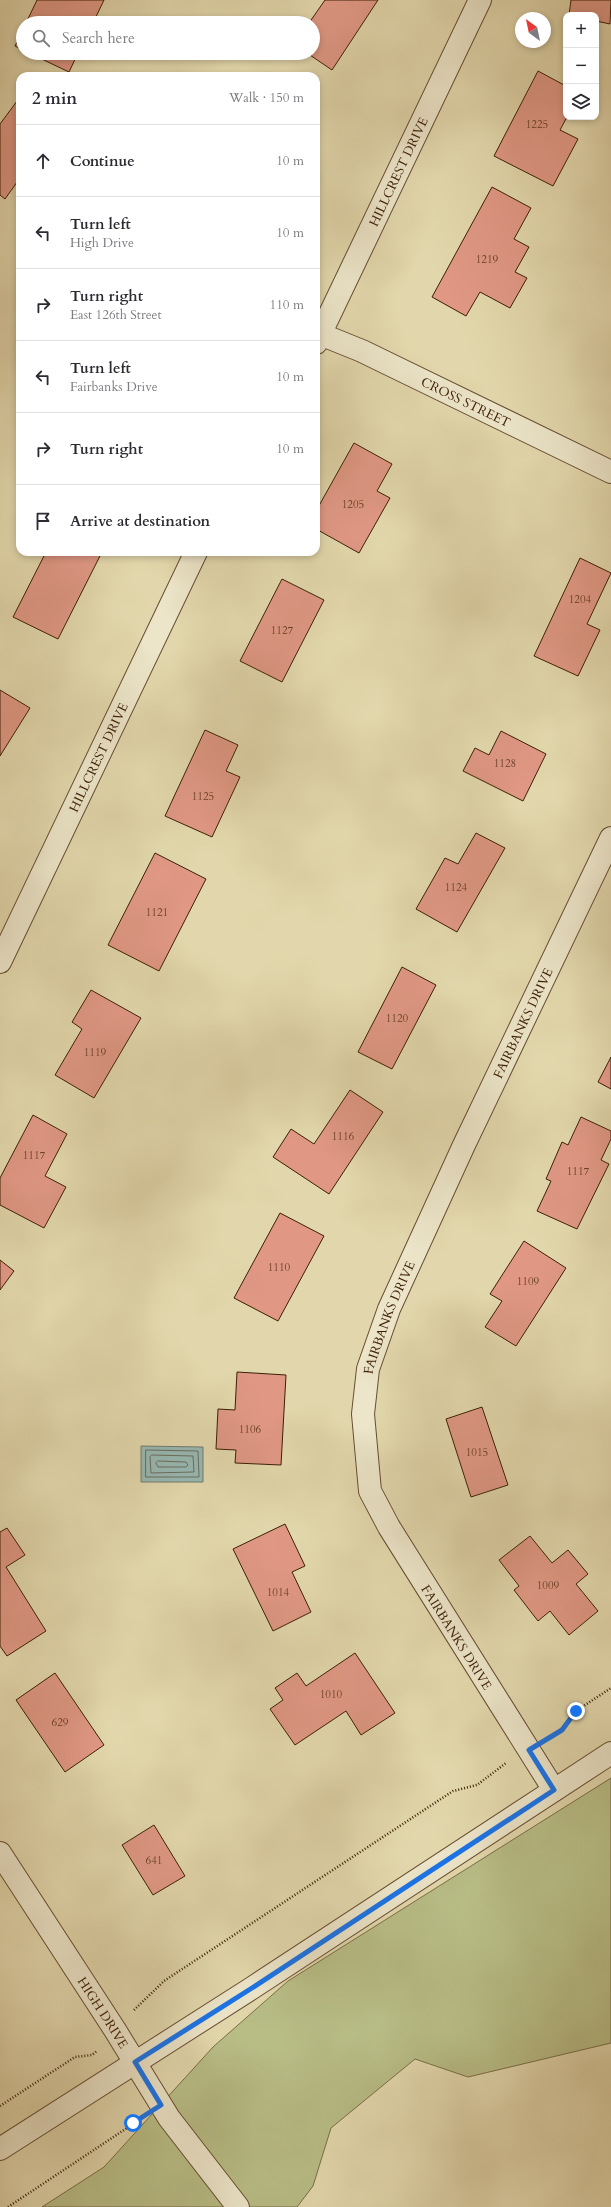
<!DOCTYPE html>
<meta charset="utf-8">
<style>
:root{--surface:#fff;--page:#f7f7f7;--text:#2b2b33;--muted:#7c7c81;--line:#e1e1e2}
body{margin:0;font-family:Cardo,serif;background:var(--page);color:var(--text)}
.controls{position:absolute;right:12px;top:12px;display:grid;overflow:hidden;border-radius:8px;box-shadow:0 2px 6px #0003}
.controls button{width:36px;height:36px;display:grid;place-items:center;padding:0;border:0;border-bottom:1px solid var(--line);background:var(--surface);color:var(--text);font:20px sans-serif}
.compass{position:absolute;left:515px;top:12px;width:36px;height:36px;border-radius:50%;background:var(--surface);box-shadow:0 2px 6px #0003;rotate:327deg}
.stop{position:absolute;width:12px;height:12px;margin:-9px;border:3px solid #1a73e8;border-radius:50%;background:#fff}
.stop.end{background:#1a73e8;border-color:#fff;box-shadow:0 1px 4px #0008}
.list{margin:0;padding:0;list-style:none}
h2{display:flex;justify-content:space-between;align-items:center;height:52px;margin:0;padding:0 16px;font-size:17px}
h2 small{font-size:13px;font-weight:400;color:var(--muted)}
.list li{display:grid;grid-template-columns:26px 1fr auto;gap:12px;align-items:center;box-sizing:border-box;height:72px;padding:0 16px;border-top:1px solid var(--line)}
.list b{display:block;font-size:15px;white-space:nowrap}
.list p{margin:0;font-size:13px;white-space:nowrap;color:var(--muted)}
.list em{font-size:13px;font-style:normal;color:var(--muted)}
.icon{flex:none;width:22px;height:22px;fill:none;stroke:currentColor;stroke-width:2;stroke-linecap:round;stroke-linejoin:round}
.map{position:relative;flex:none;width:611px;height:2207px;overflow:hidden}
.search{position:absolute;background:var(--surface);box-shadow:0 2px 6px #0003;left:16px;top:16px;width:304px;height:44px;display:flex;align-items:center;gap:10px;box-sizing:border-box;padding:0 14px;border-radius:22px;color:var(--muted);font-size:15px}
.panel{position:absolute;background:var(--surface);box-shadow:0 2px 6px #0003;left:16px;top:72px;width:304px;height:484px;border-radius:12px}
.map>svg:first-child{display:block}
</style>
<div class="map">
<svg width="611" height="2207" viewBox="0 0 611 2207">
<rect width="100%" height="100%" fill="#e2d7ac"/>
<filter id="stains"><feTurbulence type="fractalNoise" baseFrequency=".005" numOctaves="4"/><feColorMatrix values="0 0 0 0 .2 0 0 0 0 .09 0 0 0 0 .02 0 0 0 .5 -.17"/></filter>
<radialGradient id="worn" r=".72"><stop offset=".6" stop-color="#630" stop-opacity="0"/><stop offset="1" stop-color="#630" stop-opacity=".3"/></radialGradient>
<polygon fill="#b8bd86" stroke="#7a6e46" points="611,1778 611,2043 468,2077 415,2059 331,2128 313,2186 297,2207 42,2207 104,2167 213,2047 288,1981"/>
<polygon fill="#97b8b3" stroke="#737b6e" points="141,1446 203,1447 203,1482 141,1482"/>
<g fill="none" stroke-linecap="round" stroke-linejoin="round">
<g stroke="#6a6c5c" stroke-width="1">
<polygon points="146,1450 198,1451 199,1477 146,1477"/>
<polygon points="152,1455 193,1456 194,1472 151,1473 150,1457"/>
<polygon points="158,1461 186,1462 188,1465 186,1467 158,1467 156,1463"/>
</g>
</g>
<g fill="#e09885" stroke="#3c1f06">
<polygon points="37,0 104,0 93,23 26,23"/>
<polygon points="325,0 378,0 332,70 307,53 313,53 313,23 309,23"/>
<polygon points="571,0 611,0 610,24 596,21 596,15 569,15"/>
<polygon points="23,30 23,50 15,46"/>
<polygon points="29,53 78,53 69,72"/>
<polygon points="538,71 566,86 567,117 560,130 578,139 553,186 494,156"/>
<polygon points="20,97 20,178 5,199 0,195 0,124"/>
<polygon points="492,187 531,208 514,239 529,247 515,272 527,278 510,308 480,292 466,316 432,297"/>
<polygon points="354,443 392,464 377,491 390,498 359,553 316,529 316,511"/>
<polygon points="46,552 96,552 101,554 58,639 13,617"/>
<polygon points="580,558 611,573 587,624 600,630 578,676 534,656"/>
<polygon points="282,579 324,600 282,682 240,661"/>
<polygon points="0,690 30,708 0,756"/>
<polygon points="205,730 238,745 226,771 240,777 212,837 165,816"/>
<polygon points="501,731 546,754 523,801 463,771 475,748 489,755"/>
<polygon points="476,833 505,848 457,932 416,909 445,858 458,864"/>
<polygon points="155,853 206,879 159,971 108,945"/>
<polygon points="402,967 436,985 392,1069 358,1052"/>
<polygon points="91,990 141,1018 94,1098 55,1075 82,1029 72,1022"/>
<polygon points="611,1057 611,1089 598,1082"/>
<polygon points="350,1090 383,1112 329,1194 273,1157 291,1129 314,1144"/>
<polygon points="33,1115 67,1134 45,1176 66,1187 44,1228 0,1205 0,1178"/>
<polygon points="581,1117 611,1131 611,1139 601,1160 609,1164 577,1229 537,1211 551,1181 546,1179 562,1142 568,1145"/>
<polygon points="280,1213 324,1236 278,1321 234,1298"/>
<polygon points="524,1241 566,1268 516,1346 485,1327 502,1301 490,1294"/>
<polygon points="0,1260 14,1271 0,1290"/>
<polygon points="237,1372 286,1375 281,1465 235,1463 236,1450 216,1449 218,1409 235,1410"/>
<polygon points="482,1407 508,1485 471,1497 446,1419"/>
<polygon points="285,1524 305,1566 292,1572 311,1612 273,1631 233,1549"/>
<polygon points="7,1528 25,1555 6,1567 46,1631 7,1656 0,1646 0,1532"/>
<polygon points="530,1536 552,1563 568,1550 588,1574 576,1584 598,1611 569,1635 550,1611 538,1621 514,1590 519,1586 499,1560"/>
<polygon points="355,1653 395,1713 361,1735 346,1711 295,1745 270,1709 283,1700 275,1688 297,1673 306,1686"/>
<polygon points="55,1673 104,1745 65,1772 16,1700"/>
<polygon points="154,1825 185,1876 153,1895 122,1845"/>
</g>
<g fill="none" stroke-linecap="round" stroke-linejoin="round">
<defs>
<g id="minor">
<path id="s1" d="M 320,334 L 362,351 L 611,472"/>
<path id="s2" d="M 316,343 L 480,0"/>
<path id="s3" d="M 0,962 L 196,552"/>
<path id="s4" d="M 554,1790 L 389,1527 L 370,1491 L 363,1414 L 368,1369 L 389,1309 L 464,1145 L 611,838"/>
<path id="s5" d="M 0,1853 L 115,2030 L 169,2118 L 238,2207"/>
</g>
<polyline id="tertiary" points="0,2149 252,1988 611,1753"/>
</defs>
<use href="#minor" stroke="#664d30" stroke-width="24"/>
<use href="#tertiary" stroke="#664d30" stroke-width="24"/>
<g stroke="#3c1f06" stroke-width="2.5" stroke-dasharray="1 2" stroke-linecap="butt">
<polyline points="552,1736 565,1726 576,1711 611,1688"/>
<polyline points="134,2010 164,1981 453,1791 477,1785 506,1763"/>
<polyline points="0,2106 75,2057 92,2055 97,2051"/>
<polyline points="8,2207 139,2120"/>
</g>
<use href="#minor" stroke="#ece5c9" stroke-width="22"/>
<use href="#tertiary" stroke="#ece5c9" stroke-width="22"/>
</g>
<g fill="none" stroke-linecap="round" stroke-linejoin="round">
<polyline stroke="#1a73e8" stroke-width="5" points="133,2123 161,2105 135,2062 252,1988 554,1790 529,1750 562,1730 576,1711"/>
</g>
<g text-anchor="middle" stroke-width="3" stroke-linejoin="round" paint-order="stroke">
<g font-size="11" fill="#653d26">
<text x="537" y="128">1225</text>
<text x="487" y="263">1219</text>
<text x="353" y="508">1205</text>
<text x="580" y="603">1204</text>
<text x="282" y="634">1127</text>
<text x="505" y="767">1128</text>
<text x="203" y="800">1125</text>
<text x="456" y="891">1124</text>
<text x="157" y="916">1121</text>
<text x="397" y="1022">1120</text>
<text x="95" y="1056">1119</text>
<text x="343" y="1140">1116</text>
<text x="34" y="1159">1117</text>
<text x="578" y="1175">1117</text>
<text x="279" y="1271">1110</text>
<text x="528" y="1285">1109</text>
<text x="250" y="1433">1106</text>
<text x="477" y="1456">1015</text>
<text x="548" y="1589">1009</text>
<text x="278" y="1596">1014</text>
<text x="331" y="1698">1010</text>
<text x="60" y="1726">629</text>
<text x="154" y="1864">641</text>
</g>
<g font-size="13" fill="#3c1f06" stroke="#ece5c9">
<text dy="5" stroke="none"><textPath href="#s2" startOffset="190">HILLCREST DRIVE</textPath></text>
<text dy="5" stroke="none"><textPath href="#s1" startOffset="161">CROSS STREET</textPath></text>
<text dy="5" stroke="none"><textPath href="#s3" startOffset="227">HILLCREST DRIVE</textPath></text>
<text dy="5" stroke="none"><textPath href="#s4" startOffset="853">FAIRBANKS DRIVE</textPath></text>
<text dy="5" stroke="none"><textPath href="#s4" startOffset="529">FAIRBANKS DRIVE</textPath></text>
<text transform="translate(457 1637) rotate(58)" y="5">FAIRBANKS DRIVE</text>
<text dy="5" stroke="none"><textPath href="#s5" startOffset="190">HIGH DRIVE</textPath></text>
</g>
</g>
<rect width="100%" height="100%" filter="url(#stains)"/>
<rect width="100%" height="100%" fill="url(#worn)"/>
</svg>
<div class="controls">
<button>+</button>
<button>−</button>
<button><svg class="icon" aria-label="layers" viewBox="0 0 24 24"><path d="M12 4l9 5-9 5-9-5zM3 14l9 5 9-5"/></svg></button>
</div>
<svg class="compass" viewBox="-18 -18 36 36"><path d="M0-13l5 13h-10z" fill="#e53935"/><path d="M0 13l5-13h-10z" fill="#7c7c81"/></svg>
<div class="stop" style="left:133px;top:2123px"></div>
<div class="stop end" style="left:576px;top:1711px"></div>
<div class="search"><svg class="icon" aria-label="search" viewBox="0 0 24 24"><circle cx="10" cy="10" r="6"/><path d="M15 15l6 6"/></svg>Search here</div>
<section class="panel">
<h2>2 min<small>Walk · 150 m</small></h2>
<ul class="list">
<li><svg class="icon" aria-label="ahead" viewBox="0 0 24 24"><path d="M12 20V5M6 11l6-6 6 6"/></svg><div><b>Continue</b></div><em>10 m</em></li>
<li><svg class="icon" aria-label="left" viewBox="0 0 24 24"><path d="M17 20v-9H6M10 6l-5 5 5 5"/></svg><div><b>Turn left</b><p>High Drive</p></div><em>10 m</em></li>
<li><svg class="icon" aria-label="right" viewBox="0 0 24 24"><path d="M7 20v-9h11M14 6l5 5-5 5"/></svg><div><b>Turn right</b><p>East 126th Street</p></div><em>110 m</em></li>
<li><svg class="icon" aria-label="left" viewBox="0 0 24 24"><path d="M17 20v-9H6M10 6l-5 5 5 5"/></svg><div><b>Turn left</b><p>Fairbanks Drive</p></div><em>10 m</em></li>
<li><svg class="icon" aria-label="right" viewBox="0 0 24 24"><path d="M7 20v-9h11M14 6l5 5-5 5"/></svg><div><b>Turn right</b></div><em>10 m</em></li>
<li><svg class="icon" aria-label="arrive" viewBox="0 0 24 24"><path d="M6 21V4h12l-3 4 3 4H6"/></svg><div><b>Arrive at destination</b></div></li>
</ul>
</section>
</div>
